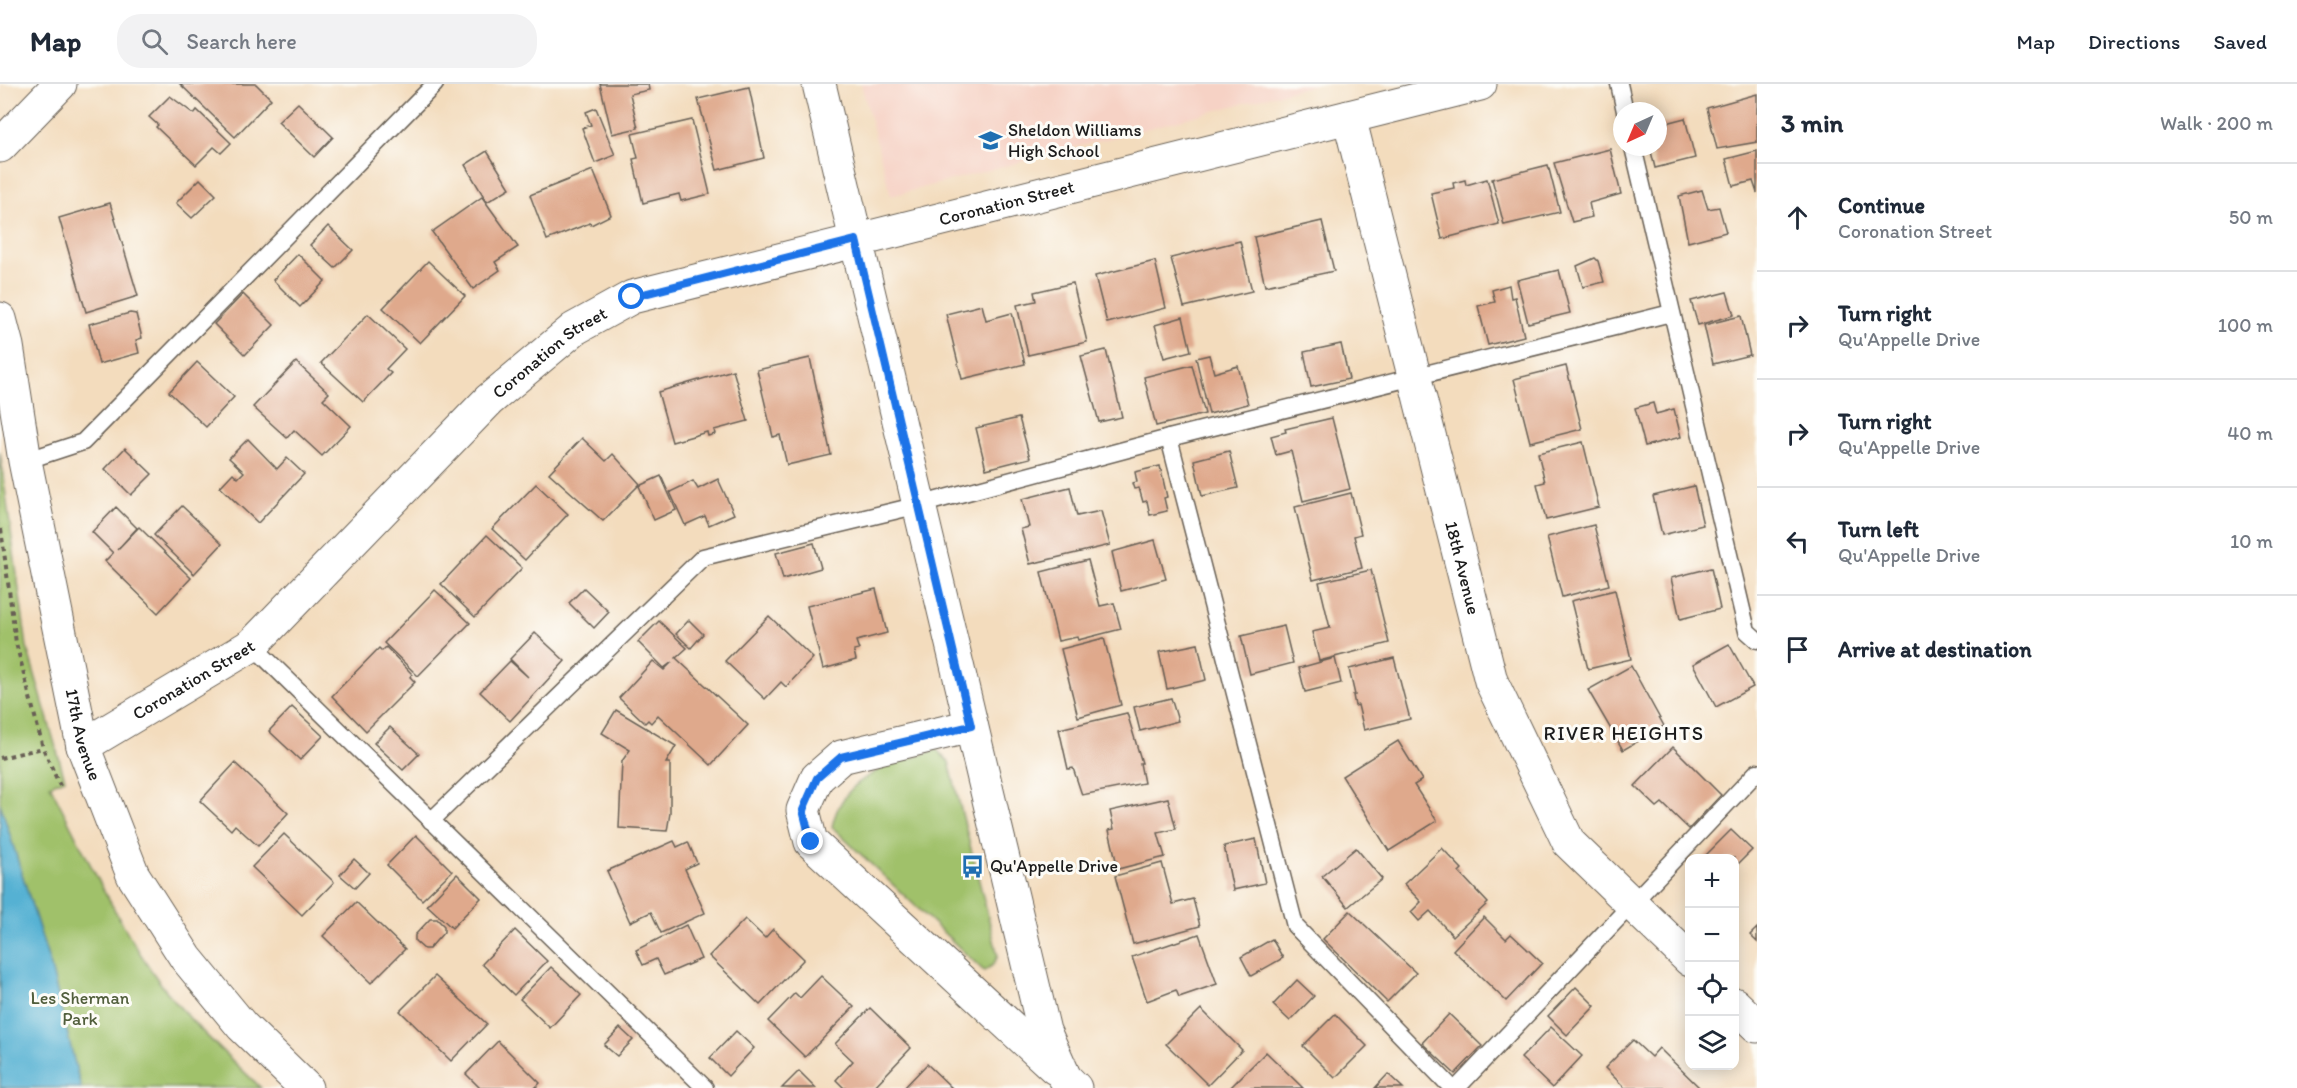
<!DOCTYPE html>
<meta charset="utf-8">
<style>
:root{--surface:#fff;--page:#f2f2f3;--text:#1f2937;--muted:#747a83;--line:#e0e1e3}
body{margin:0;font-family:Itim,sans-serif;background:var(--page);color:var(--text)}
.controls{position:absolute;right:18px;bottom:18px;display:grid;overflow:hidden;border-radius:12px;box-shadow:0 3px 15px #0003}
.controls button{width:54px;height:54px;display:grid;place-items:center;padding:0;border:0;border-bottom:2px solid var(--line);background:var(--surface);color:var(--text);font:30px sans-serif}
.compass{position:absolute;left:1613px;top:18px;width:54px;height:54px;border-radius:50%;background:var(--surface);box-shadow:0 3px 15px #0003;rotate:224deg}
.stop{position:absolute;width:18px;height:18px;margin:-14px;border:4px solid #1a73e8;border-radius:50%;background:#fff}
.stop.end{background:#1a73e8;border-color:#fff;box-shadow:0 2px 6px #0008}
.list{margin:0;padding:0;list-style:none}
h2{display:flex;justify-content:space-between;align-items:center;height:78px;margin:0;padding:0 24px;font-size:26px}
h2 small{font-size:20px;font-weight:400;color:var(--muted)}
.list li{display:grid;grid-template-columns:39px 1fr auto;gap:18px;align-items:center;box-sizing:border-box;height:108px;padding:0 24px;border-top:2px solid var(--line)}
.list b{display:block;font-size:22px;white-space:nowrap}
.list p{margin:0;font-size:20px;white-space:nowrap;color:var(--muted)}
.list em{font-size:20px;font-style:normal;color:var(--muted)}
.icon{flex:none;width:33px;height:33px;fill:none;stroke:currentColor;stroke-width:2;stroke-linecap:round;stroke-linejoin:round}
.map{position:relative;flex:none;width:1757px;height:1004px;overflow:hidden}
header{display:flex;align-items:center;gap:36px;box-sizing:border-box;height:84px;padding:0 30px;background:var(--surface);border-bottom:2px solid var(--line)}
header strong{font-size:28px}
nav{display:flex;gap:33px;margin-inline-start:auto;font-size:21px}
.search{width:420px;height:54px;background:var(--page);display:flex;align-items:center;gap:15px;box-sizing:border-box;padding:0 21px;border-radius:24px;color:var(--muted);font-size:22px}
main{display:flex}
aside{flex:1;background:var(--surface)}
.map>svg:first-child{display:block}
</style>
<header>
<strong>Map</strong>
<div class="search"><svg class="icon" aria-label="search" viewBox="0 0 24 24"><circle cx="10" cy="10" r="6"/><path d="M15 15l6 6"/></svg>Search here</div>
<nav><a>Map</a><a>Directions</a><a>Saved</a></nav>
</header>
<main>
<div class="map">
<svg width="1757" height="1004" viewBox="0 0 1757 1004">
<rect width="100%" height="100%" fill="#fdfcf7"/>
<filter id="ink" filterUnits="userSpaceOnUse"><feTurbulence type="fractalNoise" baseFrequency=".0167" numOctaves="2"/><feDisplacementMap in="SourceGraphic" scale="12" xChannelSelector="R" yChannelSelector="G"/><feConvolveMatrix kernelMatrix="1 2 1 2 8 2 1 2 1" color-interpolation-filters="sRGB"/></filter>
<filter id="wash" filterUnits="userSpaceOnUse"><feTurbulence type="fractalNoise" baseFrequency=".008" numOctaves="4" result="noise"/><feDisplacementMap in="SourceGraphic" scale="24" xChannelSelector="R" yChannelSelector="G"/><feGaussianBlur stdDeviation="1.35" result="paint"/><feColorMatrix in="noise" values="0 0 0 0 0 0 0 0 0 0 0 0 0 0 0 0 0 1.4 0 .05"/><feComposite in="paint" operator="in"/></filter>
<g filter="url(#wash)">
<rect width="100%" height="100%" fill="#f3dcbd"/>
<polygon fill="#f6d2c5" points="861,0 1317,0 891,112"/>
<g fill="#a0c16b" stroke="#5e6e44" stroke-width="1.5">
<path d="M 0,368 L 27,563 L 65,695 L 50,701 C 82,763 112,828 151,886 C 181,931 223,967 261,1004 L 0,1004 Z"/>
<path d="M 937,666 L 949,678 L 998,872 L 993,881 L 984,887 L 832,743 C 842,690 893,680 937,666 Z"/>
</g>
<polygon fill="#55b1d3" stroke="#386678" stroke-width="1.5" points="0,719 51,883 81,1004 0,1004"/>
<g id="blocks">
<g fill="#dfa98c">
<polygon points="180,0 256,0 271,15 235,53"/>
<polygon points="600,0 648,0 649,6 630,10 638,44 612,50"/>
<polygon points="749,3 764,74 717,86 698,15"/>
<polygon points="1757,10 1757,58 1717,65 1707,24"/>
<polygon points="170,12 194,30 197,26 231,59 221,69 214,63 196,81 156,43 158,41 149,33"/>
<polygon points="298,19 333,53 314,73 278,38"/>
<polygon points="596,24 615,71 595,79 582,44 591,41 586,28"/>
<polygon points="1685,34 1695,74 1655,84 1650,63 1658,63 1658,41"/>
<polygon points="692,36 710,110 681,117 679,110 643,119 633,75 638,74 632,50"/>
<polygon points="1610,65 1621,110 1589,119 1592,133 1572,138 1554,79"/>
<polygon points="487,67 510,104 487,118 465,81"/>
<polygon points="1757,67 1757,109 1753,97 1733,102 1726,75"/>
<polygon points="1548,81 1560,128 1504,141 1492,95"/>
<polygon points="593,86 611,131 591,141 590,139 547,156 530,111"/>
<polygon points="200,95 216,111 192,134 176,119"/>
<polygon points="1487,95 1499,140 1442,155 1431,109 1454,104 1453,99 1465,96 1466,101"/>
<polygon points="1702,106 1708,125 1719,123 1726,148 1688,158 1679,112"/>
<polygon points="482,113 518,163 495,178 500,186 473,205 432,148"/>
<polygon points="110,119 138,212 86,228 59,134"/>
<polygon points="1322,137 1334,187 1265,202 1254,153"/>
<polygon points="328,142 353,166 335,184 310,161"/>
<polygon points="1240,157 1252,207 1184,223 1171,174"/>
<polygon points="298,170 325,197 300,223 273,196"/>
<polygon points="1595,174 1598,177 1604,198 1583,203 1577,182"/>
<polygon points="428,177 465,212 420,259 383,224"/>
<polygon points="1155,177 1166,224 1107,239 1095,192"/>
<polygon points="1559,186 1570,229 1528,239 1517,196"/>
<polygon points="1073,199 1087,258 1028,271 1017,221 1036,217 1034,208"/>
<polygon points="1509,201 1511,214 1515,213 1524,252 1488,261 1478,222 1495,218 1492,206"/>
<polygon points="1727,208 1734,231 1698,241 1691,217"/>
<polygon points="243,210 274,241 245,271 214,240"/>
<polygon points="982,221 986,236 1012,229 1025,280 962,295 946,230"/>
<polygon points="130,229 136,230 142,254 136,256 139,269 99,280 89,240"/>
<polygon points="368,230 405,265 386,285 391,289 363,318 321,279"/>
<polygon points="1741,232 1750,271 1713,280 1704,241"/>
<polygon points="1183,233 1191,267 1164,274 1155,241"/>
<polygon points="1341,260 1349,295 1311,303 1304,268"/>
<polygon points="1106,266 1122,333 1099,338 1081,272"/>
<polygon points="1209,271 1214,289 1238,282 1248,320 1209,330 1196,274"/>
<polygon points="810,274 831,371 787,381 780,351 773,353 757,286"/>
<polygon points="197,278 234,313 206,343 169,308"/>
<polygon points="296,278 329,309 323,315 351,342 322,372 294,346 287,354 253,323"/>
<polygon points="1192,281 1205,330 1156,342 1144,293"/>
<polygon points="1566,282 1582,345 1530,358 1514,295"/>
<polygon points="733,286 748,337 714,346 715,350 708,352 707,348 672,358 658,308"/>
<polygon points="1653,319 1656,330 1674,325 1681,353 1645,362 1635,324"/>
<polygon points="1019,334 1030,374 986,385 976,344"/>
<polygon points="1332,334 1350,405 1303,417 1291,367 1276,371 1271,352 1286,348 1285,345"/>
<polygon points="582,354 606,377 613,370 640,400 603,437 549,389"/>
<polygon points="248,355 277,385 287,374 304,390 258,439 220,403 233,389 238,394 244,388 229,374"/>
<polygon points="1583,358 1599,423 1546,436 1537,400 1545,398 1538,369"/>
<polygon points="125,364 152,390 131,411 105,385"/>
<polygon points="1229,367 1238,404 1202,412 1194,376"/>
<polygon points="1160,382 1167,413 1164,414 1167,427 1150,431 1147,417 1143,418 1139,404 1134,405 1132,399 1137,398 1135,388"/>
<polygon points="661,392 676,426 654,436 639,402"/>
<polygon points="718,395 734,430 709,441 705,432 685,441 670,408 693,397 698,405"/>
<polygon points="536,400 568,430 525,476 492,445"/>
<polygon points="1694,402 1703,441 1662,451 1653,412"/>
<polygon points="1070,403 1077,432 1101,427 1110,461 1030,480 1021,445 1029,443 1022,415"/>
<polygon points="1351,409 1361,450 1354,452 1362,484 1313,496 1295,423"/>
<polygon points="182,422 222,460 194,490 154,451"/>
<polygon points="116,423 137,444 117,466 139,443 191,494 158,529 105,477 113,469 92,448"/>
<polygon points="1594,441 1609,501 1562,513 1547,453"/>
<polygon points="487,451 522,484 475,533 441,500"/>
<polygon points="1155,456 1166,495 1121,507 1112,468"/>
<polygon points="814,459 821,484 783,495 776,469"/>
<polygon points="1088,476 1100,522 1114,519 1121,545 1078,556 1077,553 1058,557 1041,488"/>
<polygon points="1711,484 1720,525 1680,535 1671,494"/>
<polygon points="1371,486 1389,559 1319,577 1312,548 1330,544 1319,498"/>
<polygon points="584,504 609,528 594,544 569,519"/>
<polygon points="876,505 887,549 856,557 859,566 854,567 856,576 823,585 807,522"/>
<polygon points="435,506 470,539 418,592 384,559"/>
<polygon points="1615,506 1631,575 1588,585 1571,517"/>
<polygon points="769,532 813,574 786,603 781,598 765,615 725,577"/>
<polygon points="689,536 703,550 691,564 676,550"/>
<polygon points="659,537 687,564 676,574 748,641 711,681 658,631 651,639 648,636 645,639 619,614 653,577 664,586 672,578 664,584 638,558"/>
<polygon points="1284,542 1293,579 1250,590 1241,552"/>
<polygon points="535,549 565,577 510,637 480,608 510,577 528,593 510,575"/>
<polygon points="1104,554 1121,621 1078,633 1061,565"/>
<polygon points="1198,560 1206,596 1167,605 1159,568"/>
<polygon points="1729,560 1753,603 1716,623 1693,580"/>
<polygon points="386,563 412,590 410,593 415,598 366,647 332,612 379,564 382,567"/>
<polygon points="1335,574 1341,599 1305,608 1299,584"/>
<polygon points="1394,574 1410,635 1364,646 1358,621 1355,622 1353,611 1355,611 1349,585"/>
<polygon points="1631,582 1664,642 1623,666 1588,606"/>
<polygon points="1171,614 1178,637 1140,647 1134,623"/>
<polygon points="292,623 323,652 300,676 269,647"/>
<polygon points="616,626 676,662 666,679 670,679 670,729 667,747 619,744 622,677 630,666 602,649"/>
<polygon points="1127,629 1142,679 1140,679 1144,699 1082,711 1073,684 1068,685 1059,645"/>
<polygon points="390,643 419,670 403,686 374,659"/>
<polygon points="1398,657 1422,696 1414,701 1437,737 1389,767 1342,692"/>
<polygon points="1673,663 1721,711 1689,745 1662,719 1657,723 1635,702"/>
<polygon points="235,679 288,729 258,762 235,741 231,746 200,717"/>
<polygon points="1168,714 1176,745 1158,749 1165,773 1118,785 1109,746 1114,745 1110,727"/>
<polygon points="1731,746 1752,766 1734,784 1734,774 1704,773"/>
<polygon points="284,750 334,798 302,831 252,783"/>
<polygon points="416,751 452,787 422,816 387,781"/>
<polygon points="1256,755 1265,799 1233,806 1224,762"/>
<polygon points="674,757 677,763 688,758 697,779 685,785 705,829 661,849 651,828 630,838 607,787"/>
<polygon points="1356,764 1382,795 1348,823 1322,792"/>
<polygon points="1442,764 1462,785 1459,788 1488,819 1453,852 1430,827 1419,837 1411,828 1421,818 1404,800"/>
<polygon points="354,775 369,789 355,804 340,791"/>
<polygon points="1162,779 1173,820 1193,815 1200,842 1133,860 1115,792"/>
<polygon points="457,790 481,814 452,844 427,821"/>
<polygon points="356,818 405,865 371,899 323,852"/>
<polygon points="1350,827 1416,889 1387,918 1323,855"/>
<polygon points="1484,833 1506,855 1511,850 1542,879 1506,917 1453,866"/>
<polygon points="430,835 437,835 444,842 444,848 429,865 424,865 415,857 415,851"/>
<polygon points="745,835 765,854 773,845 804,875 760,921 709,872"/>
<polygon points="686,841 701,875 664,891 656,875 643,881 636,866"/>
<polygon points="1757,844 1757,858 1750,851"/>
<polygon points="515,846 547,877 514,911 482,880"/>
<polygon points="1199,850 1217,900 1179,913 1176,906 1147,917 1132,873"/>
<polygon points="1272,855 1283,874 1251,892 1241,873"/>
<polygon points="551,883 581,911 550,944 520,915"/>
<polygon points="435,892 487,940 451,977 400,927"/>
<polygon points="821,892 854,923 805,973 768,937 795,909 800,914"/>
<polygon points="1297,896 1314,912 1290,937 1273,921"/>
<polygon points="1576,903 1595,922 1567,951 1548,932"/>
<polygon points="870,924 911,964 873,1004 844,1004 836,996 853,977 835,960"/>
<polygon points="1201,925 1242,966 1208,1001 1166,960"/>
<polygon points="1335,930 1367,962 1335,994 1303,962"/>
<polygon points="1449,930 1482,962 1455,990 1422,959"/>
<polygon points="1551,943 1582,972 1552,1004 1521,974"/>
<polygon points="620,944 633,956 617,972 604,961"/>
<polygon points="736,947 754,964 728,992 710,974"/>
<polygon points="1633,956 1651,973 1659,964 1700,1004 1625,1004 1605,984"/>
<polygon points="498,957 540,999 535,1004 480,1004 466,990"/>
<polygon points="1266,968 1303,1004 1230,1004"/>
<polygon points="927,980 952,1004 904,1004"/>
<polygon points="799,987 816,1004 782,1004"/>
<polygon points="1388,990 1403,1004 1375,1004"/>
</g>
</g>
</g>
<g filter="url(#ink)">
<use href="#blocks" fill-opacity="0" stroke="#675f54" stroke-width="1.5"/>
<g fill="none" stroke-linecap="round" stroke-linejoin="round">
<defs>
<g id="service">
<polyline points="1619,0 1625,27"/>
<polyline points="1633,63 1747,547 1757,556"/>
<polyline points="1169,354 1295,842 1452,1004"/>
<polyline points="25,377 83,358 435,0"/>
<polyline points="252,561 705,1004"/>
<polyline points="431,737 703,473 919,421 1169,354 1671,229"/>
<polyline points="1457,1004 1757,688"/>
</g>
<g id="minor">
<polyline points="819,0 1044,947 1065,994 1075,1004"/>
<path id="s1" d="M 1349,33 L 1491,597 L 1569,759 L 1690,876"/>
<polyline points="0,62 60,0"/>
<polyline points="971,642 841,673 817,694 803,726 811,758 1055,984"/>
<path id="s2" d="M 83,662 L 252,561 L 489,316 L 574,245 L 632,213 L 1480,0"/>
<polyline points="1734,920 1757,942"/>
</g>
<g id="tertiary">
<path id="s3" d="M 0,235 L 7,262 L 25,377 L 83,662 L 133,791 L 186,874 L 242,942 L 306,1004"/>
</g>
</defs>
<use href="#service" stroke="#675f54" stroke-width="19"/>
<use href="#minor" stroke="#675f54" stroke-width="35"/>
<use href="#tertiary" stroke="#675f54" stroke-width="35"/>
<g stroke="#675f54" stroke-width="4" stroke-dasharray="4.5 4.5" stroke-linecap="butt">
<polyline points="1,445 16,559 43,664 60,702"/>
<polyline points="0,674 43,664"/>
</g>
<use href="#service" stroke="#fff" stroke-width="16"/>
<use href="#minor" stroke="#fff" stroke-width="33"/>
<use href="#tertiary" stroke="#fff" stroke-width="33"/>
</g>
</g>
<g fill="none" stroke-linecap="round" stroke-linejoin="round" filter="url(#ink)">
<polyline stroke="#1a73e8" stroke-width="8" points="632,213 856,156 971,642 841,673 817,694 803,726 811,758"/>
</g>
<defs>
<symbol id="school-bare" viewBox="-9 -9 18 18"><path d="M0-5L7-2L0 1L-7-2ZM-4 1L0 2.5L4 1V4Q0 6-4 4Z" fill="#1f6fb2" stroke="#fdfcf7" stroke-width="2.5" paint-order="stroke"/></symbol>
<symbol id="bus-bare" viewBox="-9 -9 18 18"><path d="M-5-6H5V4H4V6H2V4H-2V6H-4V4H-5ZM-3.5-4V0h7V-4ZM-3.5 1.2v1.5H-2V1.2ZM2 1.2v1.5H3.5V1.2Z" fill="#1f6fb2" stroke="#fdfcf7" stroke-width="2.5" paint-order="stroke"/></symbol>
</defs>
<g fill-rule="evenodd">
<use href="#school-bare" x="974" y="40" width="33" height="33"/>
<use href="#bus-bare" x="956" y="766" width="33" height="33"/>
</g>
<g text-anchor="middle" stroke-width="6" stroke-linejoin="round" paint-order="stroke">
<g font-size="18" fill="#1c1c1c" stroke="#fdfcf7" text-anchor="start">
<text x="1008" y="52">Sheldon Williams<tspan x="1008" dy="21">High School</tspan></text>
<text x="990" y="788">Qu'Appelle Drive</text>
</g>
<g font-size="18" fill="#1c1c1c" stroke="#fdfcf7">
<text dy="6" stroke="none"><textPath href="#s2" startOffset="1101">Coronation Street</textPath></text>
<text dy="6" stroke="none"><textPath href="#s2" startOffset="615">Coronation Street</textPath></text>
<text dy="6" stroke="none"><textPath href="#s1" startOffset="465">18th Avenue</textPath></text>
<text dy="6" stroke="none"><textPath href="#s2" startOffset="129">Coronation Street</textPath></text>
<text dy="6" stroke="none"><textPath href="#s3" startOffset="424">17th Avenue</textPath></text>
</g>
<g font-size="18" fill="#515e3c" stroke="#fdfcf7">
<text x="80" y="920">Les Sherman<tspan x="80" dy="21">Park</tspan></text>
</g>
<g font-size="20" letter-spacing="1.5" fill="#1c1c1c" stroke="#fdfcf7">
<text x="1624" y="656">RIVER HEIGHTS</text>
</g>
</g>
</svg>
<div class="controls">
<button>+</button>
<button>−</button>
<button><svg class="icon" aria-label="locate" viewBox="0 0 24 24"><circle cx="12" cy="12" r="6"/><path d="M12 2v4M12 18v4M2 12h4M18 12h4"/></svg></button>
<button><svg class="icon" aria-label="layers" viewBox="0 0 24 24"><path d="M12 4l9 5-9 5-9-5zM3 14l9 5 9-5"/></svg></button>
</div>
<svg class="compass" viewBox="-18 -18 36 36"><path d="M0-13l5 13h-10z" fill="#e53935"/><path d="M0 13l5-13h-10z" fill="#747a83"/></svg>
<div class="stop" style="left:632px;top:213px"></div>
<div class="stop end" style="left:811px;top:758px"></div>
</div>
<aside>
<h2>3 min<small>Walk · 200 m</small></h2>
<ul class="list">
<li><svg class="icon" aria-label="ahead" viewBox="0 0 24 24"><path d="M12 20V5M6 11l6-6 6 6"/></svg><div><b>Continue</b><p>Coronation Street</p></div><em>50 m</em></li>
<li><svg class="icon" aria-label="right" viewBox="0 0 24 24"><path d="M7 20v-9h11M14 6l5 5-5 5"/></svg><div><b>Turn right</b><p>Qu'Appelle Drive</p></div><em>100 m</em></li>
<li><svg class="icon" aria-label="right" viewBox="0 0 24 24"><path d="M7 20v-9h11M14 6l5 5-5 5"/></svg><div><b>Turn right</b><p>Qu'Appelle Drive</p></div><em>40 m</em></li>
<li><svg class="icon" aria-label="left" viewBox="0 0 24 24"><path d="M17 20v-9H6M10 6l-5 5 5 5"/></svg><div><b>Turn left</b><p>Qu'Appelle Drive</p></div><em>10 m</em></li>
<li><svg class="icon" aria-label="arrive" viewBox="0 0 24 24"><path d="M6 21V4h12l-3 4 3 4H6"/></svg><div><b>Arrive at destination</b></div></li>
</ul>
</aside>
</main>
